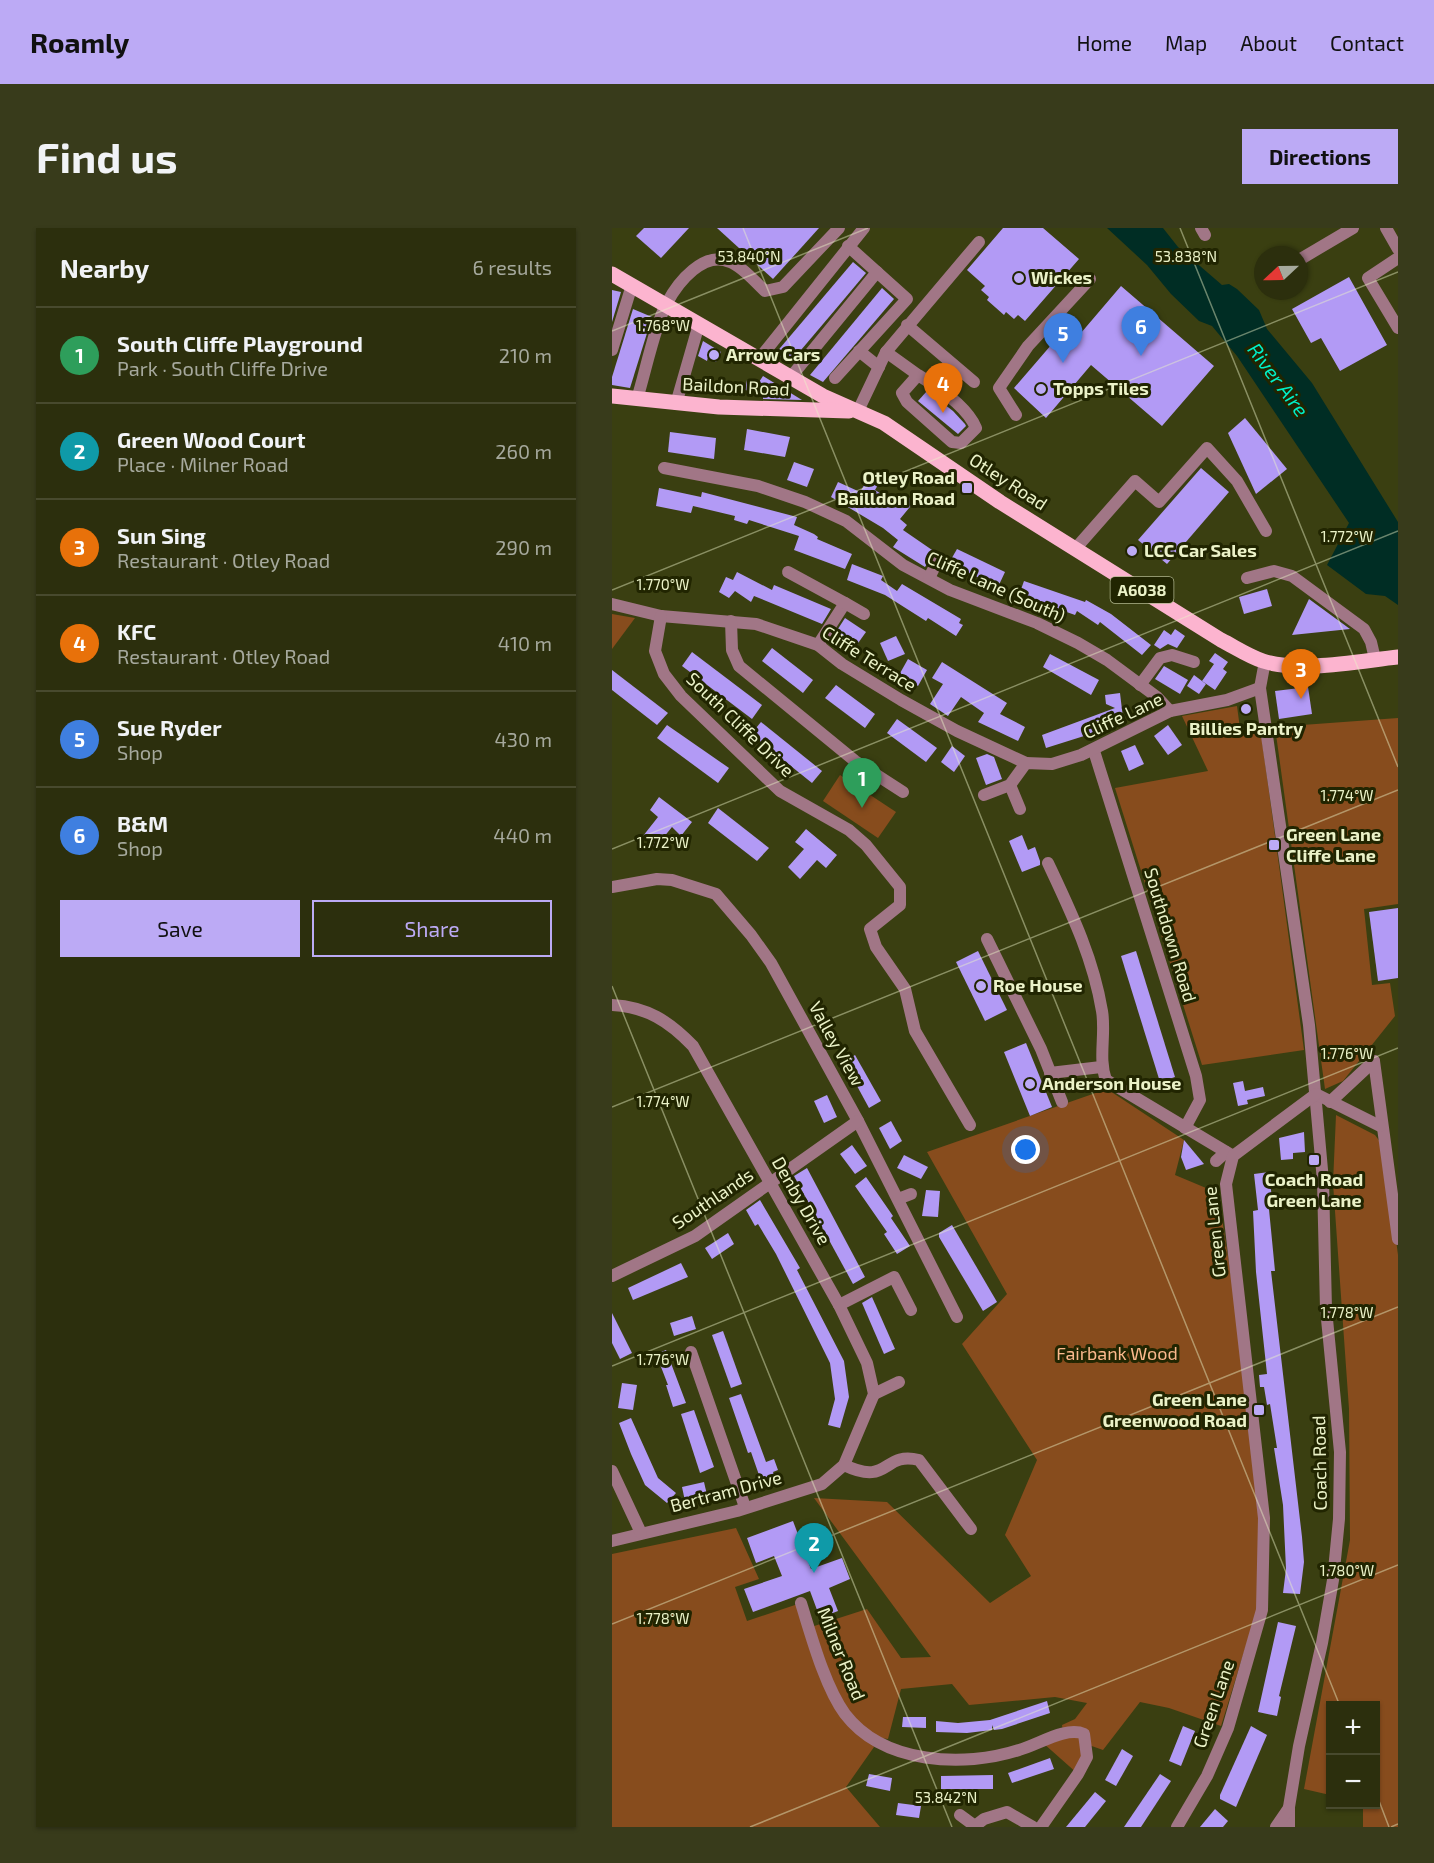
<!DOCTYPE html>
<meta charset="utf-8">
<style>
:root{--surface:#2c2f0d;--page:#383b1b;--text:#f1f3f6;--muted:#a6a99d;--line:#484a2e;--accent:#bcaaf5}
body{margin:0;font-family:"Exo 2",sans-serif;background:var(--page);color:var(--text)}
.controls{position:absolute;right:18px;bottom:18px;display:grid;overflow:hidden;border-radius:0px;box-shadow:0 2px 4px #0004}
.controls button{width:54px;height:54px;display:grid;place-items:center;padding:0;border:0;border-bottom:2px solid var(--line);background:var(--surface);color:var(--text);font:30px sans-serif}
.compass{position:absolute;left:642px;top:18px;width:54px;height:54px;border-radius:50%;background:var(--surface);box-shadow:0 2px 4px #0004;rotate:248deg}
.you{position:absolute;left:414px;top:922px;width:21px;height:21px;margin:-15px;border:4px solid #fff;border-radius:50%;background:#1a73e8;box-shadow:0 0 0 9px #1a73e833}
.badge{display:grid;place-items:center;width:39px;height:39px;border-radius:50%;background:var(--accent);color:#fff;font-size:20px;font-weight:700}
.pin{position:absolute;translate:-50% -50px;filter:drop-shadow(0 2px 3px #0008)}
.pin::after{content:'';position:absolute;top:32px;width:21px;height:18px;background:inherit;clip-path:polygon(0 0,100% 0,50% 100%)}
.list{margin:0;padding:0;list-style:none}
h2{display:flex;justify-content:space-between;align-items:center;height:78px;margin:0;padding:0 24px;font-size:26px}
h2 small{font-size:20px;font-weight:400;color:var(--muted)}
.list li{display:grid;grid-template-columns:39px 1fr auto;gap:18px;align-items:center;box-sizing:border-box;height:96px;padding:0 24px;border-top:2px solid var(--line)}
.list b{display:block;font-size:22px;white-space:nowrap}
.list p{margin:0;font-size:20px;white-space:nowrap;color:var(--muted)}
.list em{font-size:20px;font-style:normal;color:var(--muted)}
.actions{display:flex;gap:12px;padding:18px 24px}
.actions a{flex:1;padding:14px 0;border:2px solid var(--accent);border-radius:0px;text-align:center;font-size:21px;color:var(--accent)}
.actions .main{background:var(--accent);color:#111}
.map{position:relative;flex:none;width:786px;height:1599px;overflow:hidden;border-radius:0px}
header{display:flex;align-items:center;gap:36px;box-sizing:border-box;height:84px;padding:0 30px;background:var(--accent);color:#111}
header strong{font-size:28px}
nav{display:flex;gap:33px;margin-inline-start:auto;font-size:21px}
.intro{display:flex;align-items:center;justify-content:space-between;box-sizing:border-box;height:144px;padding:0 36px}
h1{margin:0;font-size:42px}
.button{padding:15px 27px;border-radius:0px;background:var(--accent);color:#111;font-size:21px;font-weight:700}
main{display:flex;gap:36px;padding:0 36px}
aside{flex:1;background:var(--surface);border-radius:0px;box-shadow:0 2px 4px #0004}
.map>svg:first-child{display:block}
</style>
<header>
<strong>Roamly</strong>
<nav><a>Home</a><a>Map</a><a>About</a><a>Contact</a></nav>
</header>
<div class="intro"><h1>Find us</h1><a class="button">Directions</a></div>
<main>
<aside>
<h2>Nearby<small>6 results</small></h2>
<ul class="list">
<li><span class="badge" style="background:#2e9e5b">1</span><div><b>South Cliffe Playground</b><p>Park · South Cliffe Drive</p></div><em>210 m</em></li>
<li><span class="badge" style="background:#0f9aa8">2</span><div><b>Green Wood Court</b><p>Place · Milner Road</p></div><em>260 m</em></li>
<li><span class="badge" style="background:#e8710a">3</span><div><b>Sun Sing</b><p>Restaurant · Otley Road</p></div><em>290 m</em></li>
<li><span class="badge" style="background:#e8710a">4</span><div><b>KFC</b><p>Restaurant · Otley Road</p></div><em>410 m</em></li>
<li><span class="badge" style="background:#3f7fe0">5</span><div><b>Sue Ryder</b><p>Shop</p></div><em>430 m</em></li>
<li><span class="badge" style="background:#3f7fe0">6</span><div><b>B&amp;M</b><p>Shop</p></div><em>440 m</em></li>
</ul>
<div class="actions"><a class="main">Save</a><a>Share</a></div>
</aside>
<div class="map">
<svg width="786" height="1599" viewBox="0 0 786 1599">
<rect width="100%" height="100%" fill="#3a3f11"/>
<g fill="#874c1d">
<polygon points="0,386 23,390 0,421"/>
<polygon points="625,478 629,508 649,505 692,822 590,837 503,560 596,543 570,488"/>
<polygon points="786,490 786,676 752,681 760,757 778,755 783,788 731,853 713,861 663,499"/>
<polygon points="228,547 284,584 266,610 211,573"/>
<polygon points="495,861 572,912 563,947 606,965 627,1099 646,1284 646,1379 609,1498 557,1480 528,1474 491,1522 474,1516 466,1546 431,1515 451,1505 450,1497 463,1491 475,1475 443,1469 357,1477 340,1456 289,1461 276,1511 256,1508 262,1519 234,1559 268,1599 0,1599 0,1326 124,1300 147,1351 123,1359 135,1393 189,1375 196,1400 255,1381 289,1430 319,1429 202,1270 275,1274 378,1375 419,1348 393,1307 425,1232 350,1116 395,1066 315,924"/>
<polygon points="724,887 763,907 772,919 786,1027 786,1599 751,1599 751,1577 764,1576 764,1478 718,1478 718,1567 692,1561 738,1312 737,1181 721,955"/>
</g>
<polygon fill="#002d24" points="495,0 551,0 566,19 610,57 617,56 625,61 647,82 655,101 700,155 786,294 786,377 773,368 754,366 715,337 737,295 625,128 600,98 587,93 559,66 535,37"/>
<g fill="#b29af5">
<polygon points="32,0 77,0 49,30 24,8"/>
<polygon points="105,0 207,0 161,51"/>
<polygon points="391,0 431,0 467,31 413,93 406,87 402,91 394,84 392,87 375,72 377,69 369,62 373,58 355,42"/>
<polygon points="241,34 254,45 228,76 178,135 163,126"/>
<polygon points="737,49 775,117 728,143 709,110 699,115 680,81"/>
<polygon points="509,58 602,138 550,198 479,137 434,190 402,160 446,109 457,119"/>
<polygon points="270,60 282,71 211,154 198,147"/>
<polygon points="0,62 9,64 0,94"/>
<polygon points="21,81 40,89 18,160 0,157 0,149"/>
<polygon points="91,113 109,124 104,134 96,129 95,133 86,128"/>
<polygon points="151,148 190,172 151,171 151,166 133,162 135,152 145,157"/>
<polygon points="315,163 341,183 353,196 354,198 346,206 306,173"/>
<polygon points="633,190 675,241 644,266 616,205"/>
<polygon points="135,201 178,209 173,229 132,222"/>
<polygon points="58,204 104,210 102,231 56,224"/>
<polygon points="182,234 202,241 195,259 175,252"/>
<polygon points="589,240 617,264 555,336 526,312"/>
<polygon points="260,244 270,250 263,262 285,276 293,266 302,274 288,291 295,297 291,302 323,324 313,339 281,319 286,312 271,300 219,269 226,254 248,264"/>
<polygon points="47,260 89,269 90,264 185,289 182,297 202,306 206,309 205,311 240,326 233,341 182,322 187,308 137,292 135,296 122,292 123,288 81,278 79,285 44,278"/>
<polygon points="345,321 393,344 386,359 337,335"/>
<polygon points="240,336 271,348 269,352 285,363 290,356 349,391 347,395 351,397 344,408 316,390 314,393 273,367 235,352"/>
<polygon points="125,344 160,362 162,357 219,381 210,396 142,368 139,374 123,363 117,370 107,364 114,349 121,352"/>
<polygon points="412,353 473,374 474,372 499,386 539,417 530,427 488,394 486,397 465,383 463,387 407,367"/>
<polygon points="655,361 660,378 632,386 627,369"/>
<polygon points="697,371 738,401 680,407"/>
<polygon points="233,390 254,404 244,418 224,404"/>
<polygon points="563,401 573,408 565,420 556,416 548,421 542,417 552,402 559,407"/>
<polygon points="284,408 293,426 276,433 268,415"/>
<polygon points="160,420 201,452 191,465 150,433"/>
<polygon points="80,424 150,477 140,491 70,438"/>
<polygon points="603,425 616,434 611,441 615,444 603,462 590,453 602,436 597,433"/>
<polygon points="438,426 487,452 479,467 431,439"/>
<polygon points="296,431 315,442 306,458 287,447"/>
<polygon points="330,434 395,475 388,486 413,499 406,513 366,494 372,485 349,469 336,488 318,476 331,456 320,450"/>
<polygon points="552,438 576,452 568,466 543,451"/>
<polygon points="0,442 56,485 45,497 0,462"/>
<polygon points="582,447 594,456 587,466 575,458"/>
<polygon points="224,457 263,486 253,500 213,470"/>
<polygon points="696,459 700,486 667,491 663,463"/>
<polygon points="508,465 511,490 484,493 488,503 434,520 430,507 503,480 494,476 493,467"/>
<polygon points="285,491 325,520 314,534 275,505"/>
<polygon points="149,494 210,543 200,555 139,506"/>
<polygon points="55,497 117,540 106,555 45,510"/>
<polygon points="556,497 570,517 556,527 542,508"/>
<polygon points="523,517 532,536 517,543 509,523"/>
<polygon points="340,518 353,528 342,544 329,534"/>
<polygon points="375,526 382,529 390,551 374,557 364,530"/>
<polygon points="47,569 80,594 69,608 60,599 43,620 31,608 46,589 38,582"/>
<polygon points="106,580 157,620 145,633 96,595"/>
<polygon points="194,601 225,627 214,640 205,632 188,651 176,639 192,621 183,614"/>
<polygon points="410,607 416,622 423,619 428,633 428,637 410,644 397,613"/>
<polygon points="786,680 786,750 766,753 757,684"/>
<polygon points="366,723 395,782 373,793 344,734"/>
<polygon points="524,723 563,849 548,854 509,728"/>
<polygon points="414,815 440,879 418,888 392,824"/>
<polygon points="243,827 269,873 257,880 232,834"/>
<polygon points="631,853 633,863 651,859 653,868 635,872 636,876 626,878 621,855"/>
<polygon points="215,867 225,889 212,895 202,873"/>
<polygon points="279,893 290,913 278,921 267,900"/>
<polygon points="692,904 693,924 681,925 681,931 669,932 667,910"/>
<polygon points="572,912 592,936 574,942 569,929"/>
<polygon points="240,917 255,938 243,946 228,926"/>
<polygon points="292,927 316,939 309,951 285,940"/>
<polygon points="195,940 253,1049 241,1056 182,948"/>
<polygon points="657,944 660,971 656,971 663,1043 659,1043 690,1309 692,1334 688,1366 671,1365 674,1341 671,1277 662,1220 665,1220 658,1176 655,1177 652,1159 648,1159 647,1147 655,1146 644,1044 641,983 646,982 642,946"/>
<polygon points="254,949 281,988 279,990 298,1018 285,1026 272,1006 275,1004 243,958"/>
<polygon points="314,962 328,963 326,989 310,988"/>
<polygon points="148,972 188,1040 185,1042 232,1133 237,1169 228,1200 216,1197 223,1171 218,1135 164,1026 146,996 143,998 134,982"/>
<polygon points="340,997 385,1074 371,1083 327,1009 327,1005"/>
<polygon points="116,1005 122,1016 100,1031 93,1020"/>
<polygon points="69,1035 76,1049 21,1072 16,1060"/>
<polygon points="260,1069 283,1121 272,1126 250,1075"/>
<polygon points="0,1085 20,1125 8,1131 0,1115"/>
<polygon points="80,1088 84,1101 62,1108 58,1095"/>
<polygon points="111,1103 130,1156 119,1160 100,1107"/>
<polygon points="54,1122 74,1175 61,1179 54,1157 56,1157 44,1126"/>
<polygon points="10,1155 25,1157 21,1182 6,1180"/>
<polygon points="129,1166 154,1234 162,1231 166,1242 161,1244 164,1252 154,1256 150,1246 147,1247 139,1224 136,1225 117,1170"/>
<polygon points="82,1182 102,1239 88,1245 69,1186"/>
<polygon points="19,1190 46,1250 64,1265 55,1275 33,1257 19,1226 7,1195"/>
<polygon points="92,1254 95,1267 73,1273 70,1259"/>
<polygon points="181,1293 199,1341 230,1330 238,1351 217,1360 226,1383 208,1390 198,1363 141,1384 132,1361 170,1348 162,1328 144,1335 135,1310"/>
<polygon points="666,1394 684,1398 667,1468 669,1469 665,1488 646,1484"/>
<polygon points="435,1473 438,1485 390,1501 382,1502 380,1497 380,1502 355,1505 324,1504 324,1493 346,1495 378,1492"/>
<polygon points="291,1489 314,1489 314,1500 290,1499"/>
<polygon points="571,1498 583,1503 569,1538 557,1533"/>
<polygon points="639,1498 655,1507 624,1579 608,1571 608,1567"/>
<polygon points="510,1521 521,1528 504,1558 493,1552"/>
<polygon points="438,1530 442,1541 400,1555 396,1545"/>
<polygon points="257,1546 280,1550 278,1563 254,1558"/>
<polygon points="548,1546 559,1553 529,1599 512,1599"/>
<polygon points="381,1547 381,1561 329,1561 329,1548"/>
<polygon points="483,1564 494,1573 473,1599 454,1599"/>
<polygon points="286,1575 309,1578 307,1590 284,1587"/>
<polygon points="603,1581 616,1593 611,1599 588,1599"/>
</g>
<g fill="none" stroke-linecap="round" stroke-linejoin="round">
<g stroke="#a17686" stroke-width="12">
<polyline points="589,0 593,7"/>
<polyline points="774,0 786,21"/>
<polyline points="786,30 756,50 786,100"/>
<polyline points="687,32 741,0"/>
<polyline points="295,97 362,154"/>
<polyline points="0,122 20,57"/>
<polyline points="247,123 267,139"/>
<path d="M 274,124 L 306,147 L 290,165 L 295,174 L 340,214 L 349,215 L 364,200 C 355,178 326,159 306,147"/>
<polyline points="147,131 252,0"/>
<polyline points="178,150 265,44"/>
<polyline points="223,150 295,71 236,18"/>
<path d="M 25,171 C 33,146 43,96 55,75 C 66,54 92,22 118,34 C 131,39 143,54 153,63 L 171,59 L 227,0"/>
<polyline points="64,176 87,96"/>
<polyline points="246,183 274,124 367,14"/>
<polyline points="404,187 387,160 416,118 478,51"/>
<polyline points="52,240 146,258 193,274 234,293 291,337 338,362 425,395 466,415 495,432 545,469 558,483"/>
<polyline points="464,320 523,253 547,274 595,220 625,253 654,303"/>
<polyline points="176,344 233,375 206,417"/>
<polyline points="317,350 326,332"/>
<polyline points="635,350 662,343 680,348 752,401 759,414 763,431"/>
<polyline points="233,375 252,386"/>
<polyline points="0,376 49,388 144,396 206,417 230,436 289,472 345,503 414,535"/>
<polyline points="49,388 43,423 52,446 69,468 168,563 237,602 254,617 288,659 288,677 258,701 264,719 293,761 303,803 358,897"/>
<polyline points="119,393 120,422 127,438 243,533 291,564"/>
<polyline points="653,433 648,460 697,797 711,953 714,1081 728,1224 727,1291 721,1352 710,1415 687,1518 677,1579 677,1599"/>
<polyline points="528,457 548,430 560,427 582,434"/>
<polyline points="482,523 584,848 588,872 573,900"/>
<polyline points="398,557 408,581"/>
<polyline points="372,567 398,557 414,535 440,536 469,527 558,483 615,472 648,460"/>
<path d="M 436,635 C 459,684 481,729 490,783 C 494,806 486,830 494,852 L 621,928"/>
<polyline points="0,659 45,651 60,652 104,666 139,707 159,735 246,893 345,1089"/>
<polyline points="375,711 429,821 450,874"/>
<path d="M 0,777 C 35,779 57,793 81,818 L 227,1077 L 255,1135 L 262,1166 L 232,1237 L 210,1256 L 125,1283 L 0,1313"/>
<polyline points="762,833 786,1011"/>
<polyline points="438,845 489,839"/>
<polyline points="704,866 768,898"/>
<polyline points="718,874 762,833"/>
<polyline points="604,933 614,924"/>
<polyline points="286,971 299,966"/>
<polyline points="0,1048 83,1008 246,893"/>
<polyline points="227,1077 282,1049 299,1082"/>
<polyline points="79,1124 133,1279"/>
<polyline points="262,1166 287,1154"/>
<path d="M 232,1237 C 278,1259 270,1223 307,1232 L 359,1301"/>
<polyline points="0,1243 29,1305"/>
<path d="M 189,1375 C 199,1407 213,1459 233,1486 C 271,1536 352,1540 407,1522 C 426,1517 454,1498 472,1506 L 475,1529 L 466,1546 L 429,1599"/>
<polyline points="348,1587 363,1598 372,1591 395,1584 421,1599"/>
<polyline points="565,1599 595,1548 616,1500 650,1382 652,1290 614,956 621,928 704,866"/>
<polyline points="664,1599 677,1580"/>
</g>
<g stroke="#fcb4cf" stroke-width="15">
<path d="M 0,46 L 211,168 L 272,195 L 388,274 L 609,412 C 623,419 636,428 651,433 C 687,445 748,433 786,429"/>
<polyline points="0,168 107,179 237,183"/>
</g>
</g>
<path fill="none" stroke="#ebf2c8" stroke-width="1.5" stroke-opacity="0.45" d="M 131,0 L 728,1478M 568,0 L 786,539M 0,103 L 256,0M 0,362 L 786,44M 0,621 L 786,303M 0,758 L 340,1599M 0,879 L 786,562M 0,1138 L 786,820M 0,1396 L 786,1079M 764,1565 L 777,1599M 138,1599 L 786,1337M 779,1599 L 786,1596"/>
<g fill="#bcaaf5" stroke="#212501" stroke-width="2">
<circle cx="407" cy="50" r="6"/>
<circle cx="102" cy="127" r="6"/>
<circle cx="429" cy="161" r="6"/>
<rect x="349" y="254" width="12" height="12" rx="3"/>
<circle cx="520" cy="323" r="6"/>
<circle cx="634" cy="481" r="6"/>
<rect x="656" y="611" width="12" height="12" rx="3"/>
<circle cx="369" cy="758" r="6"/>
<circle cx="418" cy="856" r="6"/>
<rect x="696" y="926" width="12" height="12" rx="3"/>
<rect x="641" y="1176" width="12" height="12" rx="3"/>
</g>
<g text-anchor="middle" stroke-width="6" stroke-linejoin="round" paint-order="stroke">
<rect fill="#212501" stroke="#aeb48c" stroke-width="1.5" x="498.5" y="349" width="63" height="26" rx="4.5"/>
<g font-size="16" font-weight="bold" fill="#ebf2c8">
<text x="530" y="368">A6038</text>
</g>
<g font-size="18" font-weight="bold" fill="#ebf2c8" stroke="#212501" text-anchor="start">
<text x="419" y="56">Wickes</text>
<text x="114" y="133">Arrow Cars</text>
<text x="441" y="167">Topps Tiles</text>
<text x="343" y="256" text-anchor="end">Otley Road<tspan x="343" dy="21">Bailldon Road</tspan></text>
<text x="532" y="329">LCC Car Sales</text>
<text x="634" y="507" text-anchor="middle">Billies Pantry</text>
<text x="674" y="613">Green Lane<tspan x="674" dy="21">Cliffe Lane</tspan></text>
<text x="381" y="764">Roe House</text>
<text x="430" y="862">Anderson House</text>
<text x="702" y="958" text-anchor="middle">Coach Road<tspan x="702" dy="21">Green Lane</tspan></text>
<text x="635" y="1178" text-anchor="end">Green Lane<tspan x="635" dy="21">Greenwood Road</tspan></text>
</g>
<g font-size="18" fill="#ebf2c8" stroke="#212501">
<text transform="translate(124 159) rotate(3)" y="6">Baildon Road</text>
<text transform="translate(396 254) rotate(33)" y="6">Otley Road</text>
<text transform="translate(384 359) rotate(24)" y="6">Cliffe Lane (South)</text>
<text transform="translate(257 431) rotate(32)" y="6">Cliffe Terrace</text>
<text transform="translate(511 488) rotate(-25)" y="6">Cliffe Lane</text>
<text transform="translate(128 497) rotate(44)" y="6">South Cliffe Drive</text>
<text transform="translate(558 707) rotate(73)" y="6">Southdown Road</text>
<text transform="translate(224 816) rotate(61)" y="6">Valley View</text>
<text transform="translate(101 971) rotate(-34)" y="6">Southlands</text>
<text transform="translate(189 973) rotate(60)" y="6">Denby Drive</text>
<text transform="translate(603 1004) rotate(-96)" y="6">Green Lane</text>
<text transform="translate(708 1235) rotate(-91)" y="6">Coach Road</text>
<text transform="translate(114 1264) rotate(-15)" y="6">Bertram Drive</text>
<text transform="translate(229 1426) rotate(68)" y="6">Milner Road</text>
<text transform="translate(602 1476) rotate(-71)" y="6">Green Lane</text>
</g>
<g font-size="18" fill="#fbb98d" stroke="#212501">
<text x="505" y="1132">Fairbank Wood</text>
</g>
<g font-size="20" font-style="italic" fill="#00f0c9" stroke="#212501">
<text transform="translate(666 152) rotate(53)" y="7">River Aire</text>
</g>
</g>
<g font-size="15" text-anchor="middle" fill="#ebf2c8" stroke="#212501" stroke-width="6" stroke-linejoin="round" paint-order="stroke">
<text x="137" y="34">53.840°N</text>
<text x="574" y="34">53.838°N</text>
<text x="51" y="103">1.768°W</text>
<text x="735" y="314">1.772°W</text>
<text x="51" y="362">1.770°W</text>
<text x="735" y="573">1.774°W</text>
<text x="51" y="620">1.772°W</text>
<text x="735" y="831">1.776°W</text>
<text x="51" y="879">1.774°W</text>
<text x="735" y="1090">1.778°W</text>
<text x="51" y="1137">1.776°W</text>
<text x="735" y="1348">1.780°W</text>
<text x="51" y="1396">1.778°W</text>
<text x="334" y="1575">53.842°N</text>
</g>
</svg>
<div class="controls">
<button>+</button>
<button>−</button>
</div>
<svg class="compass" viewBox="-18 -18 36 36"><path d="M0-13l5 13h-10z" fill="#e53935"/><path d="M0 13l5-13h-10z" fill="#a6a99d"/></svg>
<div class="you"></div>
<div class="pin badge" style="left:250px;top:580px;background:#2e9e5b">1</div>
<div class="pin badge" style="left:202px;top:1345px;background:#0f9aa8">2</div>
<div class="pin badge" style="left:689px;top:471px;background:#e8710a">3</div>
<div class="pin badge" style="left:331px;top:185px;background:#e8710a">4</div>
<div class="pin badge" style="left:451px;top:135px;background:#3f7fe0">5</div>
<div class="pin badge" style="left:529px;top:128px;background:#3f7fe0">6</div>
</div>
</main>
